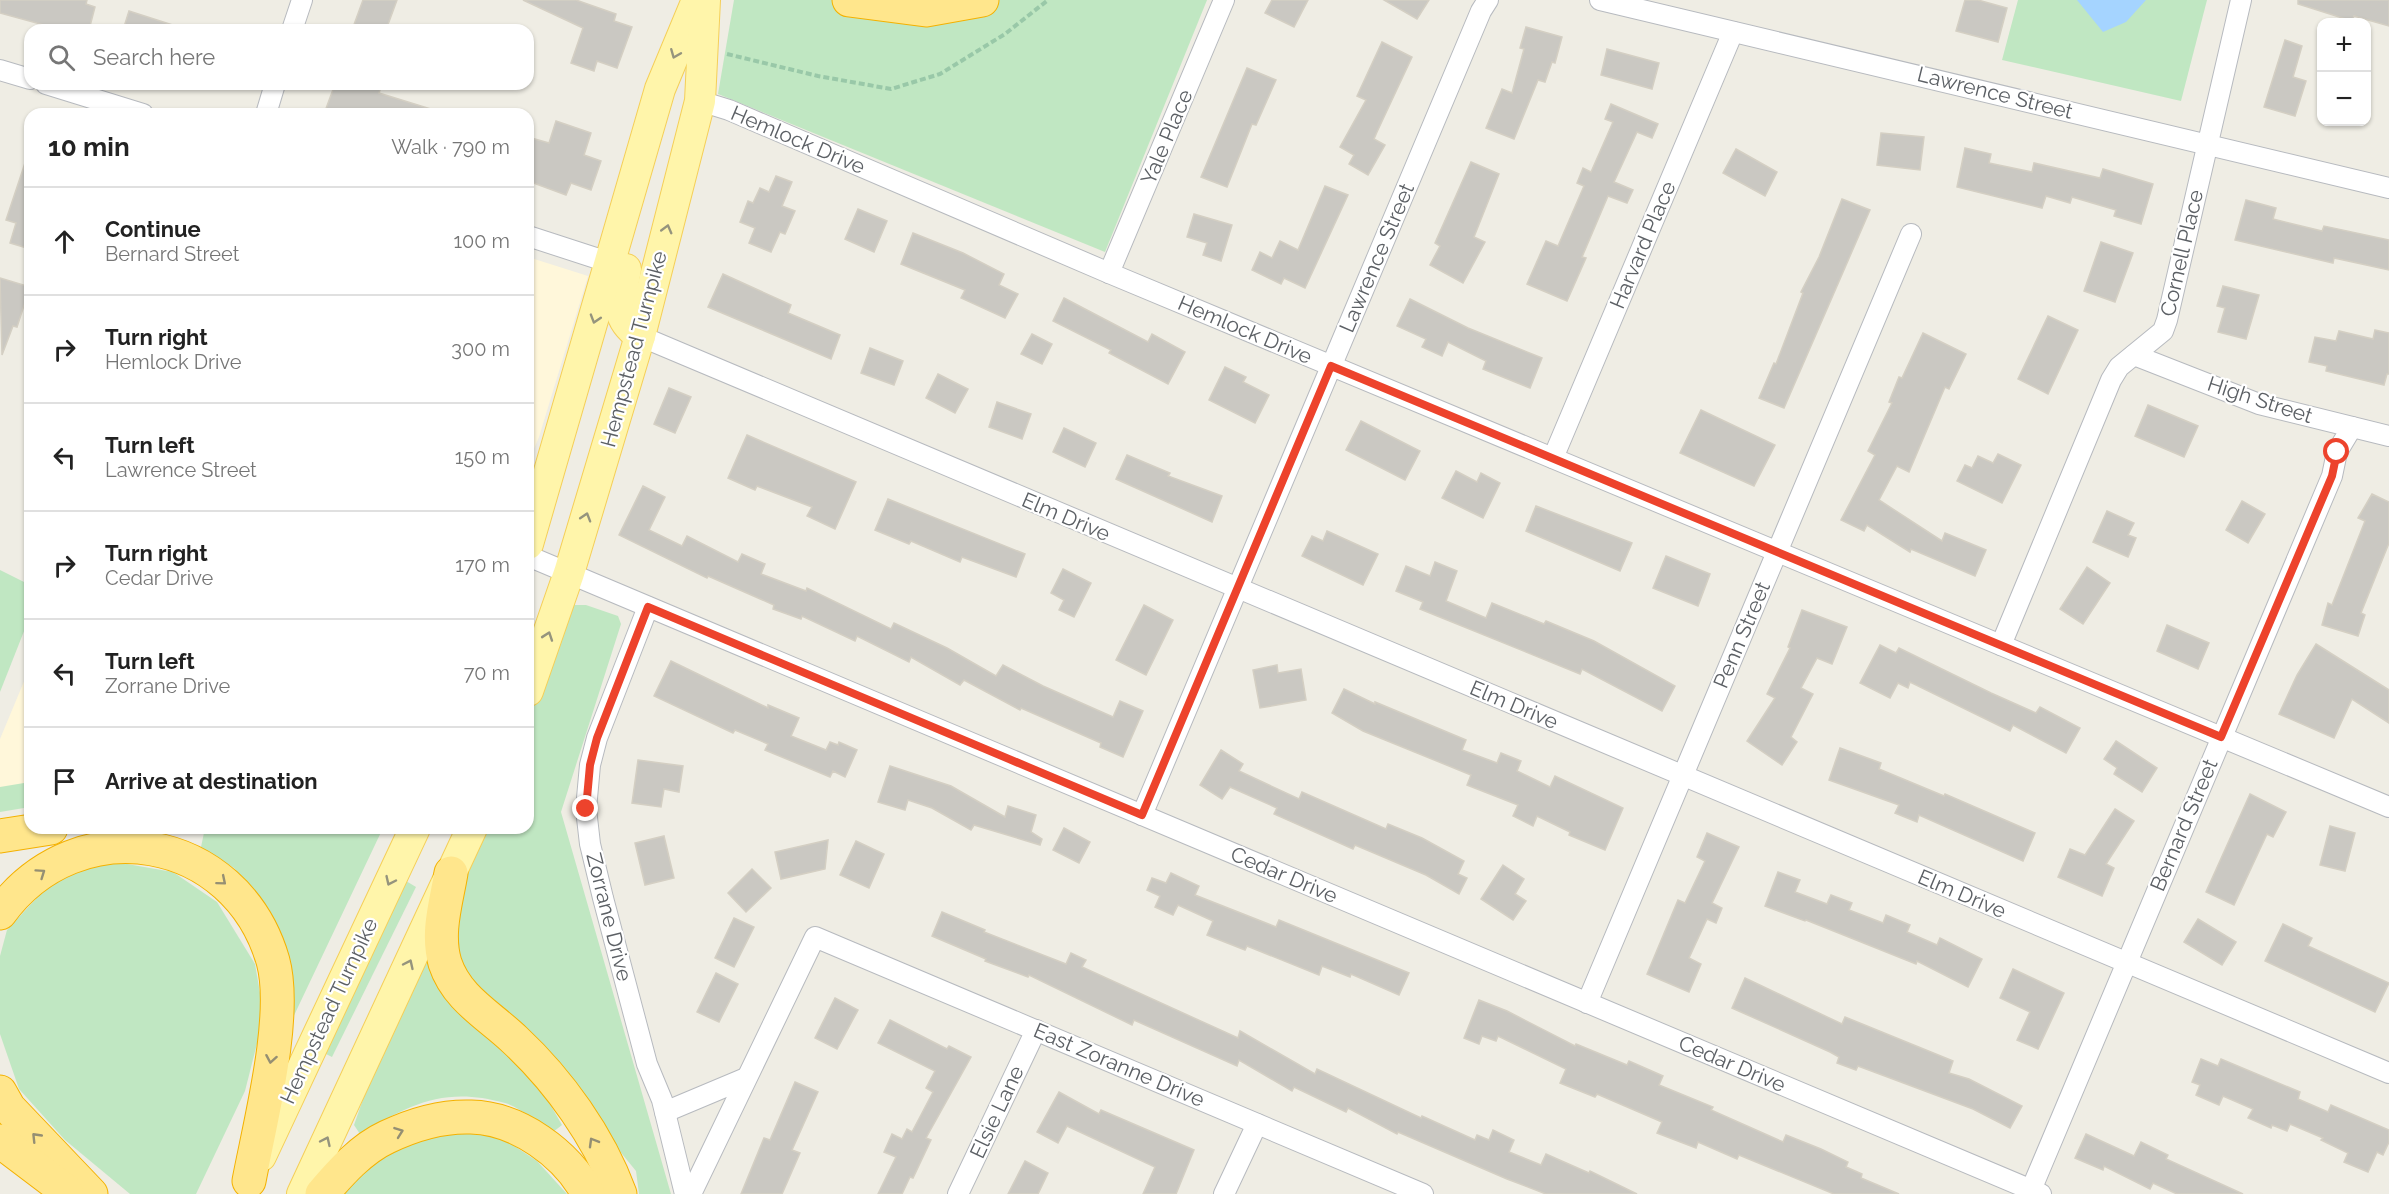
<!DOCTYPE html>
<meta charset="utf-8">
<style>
:root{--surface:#fff;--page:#f6f6f6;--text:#222;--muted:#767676;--line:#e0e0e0}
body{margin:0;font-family:Raleway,sans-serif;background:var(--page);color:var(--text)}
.controls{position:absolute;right:18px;top:18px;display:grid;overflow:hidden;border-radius:12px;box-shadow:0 2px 4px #0004}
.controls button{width:54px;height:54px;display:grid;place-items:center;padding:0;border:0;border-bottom:2px solid var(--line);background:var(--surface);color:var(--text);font:30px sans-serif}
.stop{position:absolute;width:18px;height:18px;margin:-14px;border:4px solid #ed432c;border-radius:50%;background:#fff}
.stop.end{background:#ed432c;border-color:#fff;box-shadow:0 2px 6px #0008}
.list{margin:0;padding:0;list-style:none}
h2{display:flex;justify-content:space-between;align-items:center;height:78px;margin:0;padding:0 24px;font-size:26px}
h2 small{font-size:20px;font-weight:400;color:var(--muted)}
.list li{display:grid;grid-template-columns:39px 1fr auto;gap:18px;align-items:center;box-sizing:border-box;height:108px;padding:0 24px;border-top:2px solid var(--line)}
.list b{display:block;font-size:22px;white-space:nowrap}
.list p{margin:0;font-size:20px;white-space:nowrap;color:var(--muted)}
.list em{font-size:20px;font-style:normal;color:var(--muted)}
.icon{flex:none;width:33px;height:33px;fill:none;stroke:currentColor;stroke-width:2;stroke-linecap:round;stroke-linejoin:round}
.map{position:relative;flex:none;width:2389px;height:1194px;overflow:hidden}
.search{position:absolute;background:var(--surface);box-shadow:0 2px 4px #0004;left:24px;top:24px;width:510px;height:66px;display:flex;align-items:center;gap:15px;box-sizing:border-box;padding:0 21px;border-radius:18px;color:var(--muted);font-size:22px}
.panel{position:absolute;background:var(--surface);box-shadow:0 2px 4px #0004;left:24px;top:108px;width:510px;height:726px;border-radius:18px}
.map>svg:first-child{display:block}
</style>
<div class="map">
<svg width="2389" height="1194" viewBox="0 0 2389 1194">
<rect width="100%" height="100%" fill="#efede4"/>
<g fill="#fff7da">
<polygon points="528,257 588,276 539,437 528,463"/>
<polygon points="30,667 30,796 0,800 0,739"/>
</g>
<g fill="#c0e7c2">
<polygon points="734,0 1207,0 1105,252 718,94"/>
<polygon points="2018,0 2207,0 2181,101 2002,60"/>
<polygon points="0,570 30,585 30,616 0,692"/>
<polygon points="573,605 586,605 618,616 621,624 561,812 671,1194 639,1194 636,1171 550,1066 460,981 451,905 482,828 528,828 528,716"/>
<polygon points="30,782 30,807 0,812 0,787"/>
<polygon points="205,828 383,828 289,1026 288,952 269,909 234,868 201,847"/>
<polygon points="104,860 173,872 217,902 255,964 264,1016 245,1091 196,1194 130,1194 65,1140 19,1089 0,1034 0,956 7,930 56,877"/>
<polygon points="406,881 416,887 332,1057 324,1053"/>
<path d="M 429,948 L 542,1090 L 562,1125 L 553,1132 C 538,1123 521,1108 505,1103 C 445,1086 410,1104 360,1134 L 354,1125 L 376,1062 Z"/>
<polygon points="421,1131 498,1135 537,1161 567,1194 329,1194"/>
</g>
<polygon fill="#a5d4ff" points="2077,0 2146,0 2126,22 2103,32"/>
<g fill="#cac8c2" stroke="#d4cfc3" stroke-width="1.5">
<polygon points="0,0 87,0 86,4 95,7 89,30 43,30 44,25 0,13"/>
<polygon points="363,0 397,0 386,30 352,30"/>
<polygon points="523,0 576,0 616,14 614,21 632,27 617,68 597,61 594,71 571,63 583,28"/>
<polygon points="1272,0 1308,0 1294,27 1265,13"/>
<polygon points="1384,0 1429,0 1417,19"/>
<polygon points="1965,0 1978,0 2007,8 1998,42 1956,31"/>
<polygon points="2298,0 2389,0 2389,26 2354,16 2352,21 2298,4"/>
<polygon points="129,11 176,26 176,30 123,30"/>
<polygon points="1526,27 1562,37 1555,63 1552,62 1545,82 1538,80 1514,139 1486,128 1502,89 1512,93 1524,49 1520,48"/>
<polygon points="2285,40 2302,46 2293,77 2306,81 2295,116 2264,107"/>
<polygon points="1382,42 1412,57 1377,132 1374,139 1385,145 1368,175 1349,164 1354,155 1340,147 1366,100 1357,96"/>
<polygon points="1607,49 1659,63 1652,89 1601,75"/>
<polygon points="1247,68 1276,80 1256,125 1252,124 1227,187 1201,177"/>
<polygon points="335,84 382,84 379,93 434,110 433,114 324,114"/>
<polygon points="1611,104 1658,124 1652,138 1637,132 1614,182 1633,190 1627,203 1608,196 1582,257 1586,258 1567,301 1527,284 1546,241 1558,246 1584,186 1577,183 1583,168 1591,172 1613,122 1605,119"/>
<polygon points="556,121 591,133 584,155 601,161 591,190 571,183 566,195 528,181 528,137 549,143"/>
<polygon points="1881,133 1924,137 1920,170 1877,165"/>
<polygon points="1965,148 1991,154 1989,163 2032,172 2034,163 2100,178 2103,169 2153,184 2141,224 2114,216 2116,210 2072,197 2070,203 2046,196 2042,208 1957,187"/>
<polygon points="1736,149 1777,172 1765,196 1723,173"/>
<polygon points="27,157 30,158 30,249 10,243 16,223 6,220"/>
<polygon points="1471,162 1499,174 1474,237 1485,242 1463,283 1430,265 1440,246 1435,243"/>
<polygon points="776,176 792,182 782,206 795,211 785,234 780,232 771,252 749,243 755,228 740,222 748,201 753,203 760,188 769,192"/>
<polygon points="1325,186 1348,195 1305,288 1284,278 1281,284 1252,270 1260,252 1272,258 1280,241 1298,250"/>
<polygon points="1842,199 1870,210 1784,408 1759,398 1774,363 1776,364 1803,293 1801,292 1819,257"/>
<polygon points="2246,200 2276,208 2273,219 2322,231 2324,226 2389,240 2389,270 2334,258 2333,263 2235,240"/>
<polygon points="858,209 887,221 874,252 845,239"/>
<polygon points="1194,214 1232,225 1221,261 1203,255 1207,243 1187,237"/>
<polygon points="913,233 963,253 1004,274 999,285 1018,294 1005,318 961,298 965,290 901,264"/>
<polygon points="2101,242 2133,253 2115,302 2084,291"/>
<polygon points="723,274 791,305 788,313 840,335 831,359 708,307"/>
<polygon points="0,278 30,287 17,327 13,326 2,355"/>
<polygon points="2223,286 2259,295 2246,339 2218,332 2225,308 2217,306"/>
<polygon points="1064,298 1148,342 1152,334 1185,352 1168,384 1109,353 1111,350 1053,321"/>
<polygon points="1410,299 1468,328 1542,358 1530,388 1483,369 1486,361 1448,342 1442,356 1422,347 1426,339 1397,326"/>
<polygon points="2048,316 2078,330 2048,394 2018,379"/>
<polygon points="2375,330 2389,333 2389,374 2387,374 2384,385 2326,371 2327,366 2309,362 2315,337 2336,341 2339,331 2373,339"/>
<polygon points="1923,333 1966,354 1949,389 1945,387 1909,472 1897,466 1879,500 1942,541 1945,533 1986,550 1975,576 1911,549 1910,552 1867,525 1864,531 1841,520 1875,455 1868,451 1892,403 1889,402 1899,377 1902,378"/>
<polygon points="1032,334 1052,344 1042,364 1021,354"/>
<polygon points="870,348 903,361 894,385 861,373"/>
<polygon points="1225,367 1246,377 1243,382 1269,395 1255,423 1209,400"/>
<polygon points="938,374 968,389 955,413 926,398"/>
<polygon points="669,388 691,397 675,433 654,424"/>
<polygon points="997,402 1031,414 1022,439 989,427"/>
<polygon points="2148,405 2198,426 2184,457 2135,436"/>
<polygon points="1701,410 1775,445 1754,486 1680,453"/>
<polygon points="1361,421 1420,451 1405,480 1346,450"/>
<polygon points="1064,428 1096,443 1085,467 1053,452"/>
<polygon points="747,435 856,482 835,529 807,516 812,507 757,486 755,490 728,478"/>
<polygon points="1998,454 2021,465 2002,503 1957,481 1965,465 1972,468 1978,456 1993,463"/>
<polygon points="1127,455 1170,473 1168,476 1222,496 1212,522 1116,479"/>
<polygon points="1456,471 1477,482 1481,473 1500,483 1483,518 1442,498"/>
<polygon points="643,486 665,497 649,530 682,546 687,536 738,562 742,554 765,564 761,574 806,591 807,588 891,629 894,623 947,648 996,676 1003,665 1043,686 1113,717 1120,701 1143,711 1123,757 1100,747 1101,743 1021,708 1020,710 964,680 960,685 911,657 909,662 857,636 855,641 802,616 801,619 773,609 774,605 708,576 707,578 619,535"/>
<polygon points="2372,494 2389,502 2389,543 2361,613 2365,615 2358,636 2322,625 2328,603 2332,605 2365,521 2358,518"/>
<polygon points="888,499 1025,554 1016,577 962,557 960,562 911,541 909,544 875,530"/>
<polygon points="2242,501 2265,514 2248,543 2226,530"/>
<polygon points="1536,506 1632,543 1620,571 1526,531"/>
<polygon points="2107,511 2134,523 2128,535 2136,538 2128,557 2093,542"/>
<polygon points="1327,531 1378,554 1363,585 1302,556 1312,536 1323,541"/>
<polygon points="1666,556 1710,574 1698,606 1653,588"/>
<polygon points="1435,562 1457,571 1446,601 1486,618 1492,603 1544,624 1546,621 1594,641 1675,686 1662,711 1582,669 1580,674 1420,609 1423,602 1396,591 1406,566 1430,576"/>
<polygon points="2087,567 2110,583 2083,624 2060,609"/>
<polygon points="1063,569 1091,583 1074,617 1059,610 1064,600 1051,593"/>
<polygon points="1144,605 1173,620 1146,675 1116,660"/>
<polygon points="1802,610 1847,627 1832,664 1817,658 1801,688 1813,694 1791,737 1797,742 1782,765 1747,741 1775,698 1767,694 1790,648 1788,647"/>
<polygon points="2167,625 2209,643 2198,669 2157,651"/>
<polygon points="2316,644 2389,690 2389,723 2352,699 2334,738 2279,714 2297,675"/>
<polygon points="1880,645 1896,653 1899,648 1991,693 2036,713 2040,707 2080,728 2066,753 2013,725 2010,731 1910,682 1908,688 1898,683 1890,698 1860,683"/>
<polygon points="671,661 768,708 768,705 799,718 791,736 826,750 830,742 838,745 839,742 857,750 845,777 833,771 830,777 765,750 768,744 735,730 733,733 654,696"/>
<polygon points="1277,665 1278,673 1301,669 1306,700 1260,708 1253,670"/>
<polygon points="1344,689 1375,704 1375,702 1466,740 1462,750 1497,763 1501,753 1521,761 1517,771 1550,787 1555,776 1623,808 1605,850 1569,835 1570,832 1537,816 1533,826 1513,816 1518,805 1467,785 1471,775 1363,731 1332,713"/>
<polygon points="2116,741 2157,768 2142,792 2114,774 2117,768 2104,759"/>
<polygon points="1840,748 1881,763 1879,769 1944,796 1945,794 2035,833 2023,861 1919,815 1917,822 1895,813 1899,805 1829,780"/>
<polygon points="1221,750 1243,764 1239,771 1299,799 1302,792 1386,829 1388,824 1422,838 1464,861 1458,874 1467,878 1459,894 1426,875 1355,845 1353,849 1274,814 1277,808 1230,787 1222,799 1200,785"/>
<polygon points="638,760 683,766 679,792 664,789 661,807 632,803"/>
<polygon points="890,766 951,786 1005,817 1008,806 1036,815 1031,832 1042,839 1040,845 974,825 971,830 932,808 908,800 905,810 878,802"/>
<polygon points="2250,794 2286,812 2273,837 2267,834 2234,905 2206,892"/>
<polygon points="2115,809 2134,821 2106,864 2114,868 2102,896 2058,877 2070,849 2085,855"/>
<polygon points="2330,826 2355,833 2345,871 2320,865"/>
<polygon points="1064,828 1090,842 1079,863 1053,850"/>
<polygon points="1707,833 1739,847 1712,903 1722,908 1716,923 1707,919 1689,958 1701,964 1689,992 1647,974 1678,900 1685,903 1705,861 1697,857"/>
<polygon points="664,836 674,878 645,885 635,843"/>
<polygon points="828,840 825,869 781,879 775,852"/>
<polygon points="856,841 884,854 869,888 840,875"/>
<polygon points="1503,865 1524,879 1515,894 1526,901 1513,920 1481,899"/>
<polygon points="752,869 771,888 746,912 728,893"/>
<polygon points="1778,872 1800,880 1795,892 1827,904 1831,895 1852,903 1849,910 1883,923 1886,915 1910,925 1907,932 1937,945 1940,938 1982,959 1968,987 1917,961 1916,964 1806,920 1805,921 1765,906"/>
<polygon points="1171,873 1199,886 1195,895 1276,927 1279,920 1409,973 1399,995 1351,974 1350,977 1322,966 1319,975 1247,946 1245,950 1207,935 1213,921 1178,905 1173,915 1155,907 1160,896 1147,890 1152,878 1166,883"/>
<polygon points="942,912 985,930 984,932 1066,964 1071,953 1086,960 1082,967 1238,1038 1240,1031 1315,1074 1317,1069 1421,1118 1422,1116 1475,1140 1477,1135 1489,1140 1493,1130 1514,1140 1509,1152 1541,1165 1546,1154 1589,1173 1590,1171 1637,1194 1546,1194 1507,1179 1398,1132 1397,1134 1348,1108 1346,1112 1294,1087 1292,1091 1239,1060 1237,1066 1134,1020 1132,1025 1029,975 1028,977 985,961 986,959 932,936"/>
<polygon points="734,918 754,927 734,967 715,958"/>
<polygon points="2198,919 2236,942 2222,965 2184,942"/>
<polygon points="2283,924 2312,938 2308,946 2389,983 2375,1012 2265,961"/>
<polygon points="2013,969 2064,993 2038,1049 2017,1040 2030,1012 2000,998"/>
<polygon points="716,973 738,984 719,1022 697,1012"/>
<polygon points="1745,978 1842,1024 1845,1017 1953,1061 1949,1073 1969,1079 2022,1106 2010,1128 1973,1109 1858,1066 1856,1070 1837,1063 1839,1057 1830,1052 1732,1008"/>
<polygon points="835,998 858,1010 837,1049 815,1038"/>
<polygon points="1479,1000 1507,1011 1575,1046 1576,1044 1627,1065 1629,1061 1663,1076 1659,1085 1713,1107 1711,1110 1783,1142 1786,1135 1821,1149 1848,1162 1846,1167 1862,1174 1861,1178 1899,1194 1834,1194 1739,1155 1737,1159 1698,1142 1696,1148 1657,1133 1662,1122 1597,1094 1595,1097 1560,1083 1566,1069 1498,1036 1496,1041 1482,1036 1479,1044 1464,1038"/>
<polygon points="890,1020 947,1049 949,1046 971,1057 926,1138 931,1140 913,1178 910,1177 902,1194 878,1194 896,1157 884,1152 892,1134 902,1139 907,1129 912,1132 933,1092 926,1088 935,1071 878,1043"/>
<polygon points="2201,1059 2218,1066 2221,1059 2300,1092 2298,1099 2328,1112 2331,1105 2389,1130 2389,1142 2383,1155 2377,1152 2368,1172 2344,1162 2348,1153 2321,1140 2323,1138 2290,1124 2287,1131 2272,1125 2271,1128 2248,1118 2253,1109 2223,1096 2219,1105 2196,1095 2200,1085 2192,1082"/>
<polygon points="795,1082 818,1092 792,1150 800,1153 782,1194 741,1194 764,1138 770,1140"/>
<polygon points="1059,1092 1099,1114 1101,1110 1194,1150 1176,1194 1143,1194 1155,1167 1067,1126 1058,1143 1037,1132"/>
<polygon points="2086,1134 2134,1156 2141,1142 2168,1155 2166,1159 2243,1194 2177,1194 2153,1183 2150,1189 2104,1166 2103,1170 2075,1158"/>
<polygon points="1025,1161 1048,1173 1038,1194 1008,1194"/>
</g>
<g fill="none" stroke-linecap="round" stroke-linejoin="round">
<defs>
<g id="street">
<polyline points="1600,0 2389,188"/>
<polyline points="292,30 302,0"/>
<polyline points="0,70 30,79"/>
<polyline points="46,84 143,114"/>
<polyline points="700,101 729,110 1109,273 2389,807"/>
<polyline points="266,114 275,84"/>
<polyline points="528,236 611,263"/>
<polyline points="1109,273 1224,0"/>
<polyline points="640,336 2389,1073"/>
<polyline points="2134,355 2259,404 2389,436"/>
<polyline points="1553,458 1733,32"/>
<polyline points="528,556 2041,1194"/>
<polyline points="648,607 597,738 590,765 586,809 590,844 603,898 647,1064 662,1100 685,1194"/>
<polyline points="2001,645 2111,380 2119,367 2163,331 2167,320 2241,0"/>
<polyline points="1142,815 1481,11 1488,0"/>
<polyline points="1587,1003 1911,234"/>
<polyline points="665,1112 746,1078"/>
<polyline points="2031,1190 2332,476 2337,452 2352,427"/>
<polyline points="691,1194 815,937 1423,1194"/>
<polyline points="958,1194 1036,1030"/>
<polyline points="1224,1194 1257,1124"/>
</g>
<g id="primary">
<path d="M 626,269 C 621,299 612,316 640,336"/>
<polyline points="528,544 660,89 697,0"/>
<polyline points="528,691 569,573 640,336 700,101 705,0"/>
<polyline points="261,1156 415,828"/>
<polyline points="302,1194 472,828"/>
</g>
<g id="highway">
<polyline points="849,0 926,10 982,0"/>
<polyline points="0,836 51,828"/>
<path d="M 451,873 C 446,903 436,933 445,963 C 457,999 489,1015 515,1040 C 559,1081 599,1137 620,1194"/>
<path d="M 0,913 C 78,806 236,833 273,961 C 288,1016 260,1123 249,1181"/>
<polyline points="0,1092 9,1108 91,1194"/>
<polyline points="0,1141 66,1191"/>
<path d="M 322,1194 C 340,1173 361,1149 387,1137 C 412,1125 443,1116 471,1117 C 518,1118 567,1154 588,1194"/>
</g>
</defs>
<use href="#street" stroke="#b7babf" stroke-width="22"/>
<use href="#primary" stroke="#f5cf58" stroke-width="32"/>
<use href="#highway" stroke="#f4b100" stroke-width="35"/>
<polyline stroke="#99c8a8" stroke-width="4" stroke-dasharray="6 3" stroke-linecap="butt" points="727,54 818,76 891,89 940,74 1005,34 1048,0"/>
<use href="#street" stroke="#fff" stroke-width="20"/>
<use href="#primary" stroke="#fff5aa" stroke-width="30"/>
<use href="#highway" stroke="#ffe68c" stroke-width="33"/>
</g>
<defs><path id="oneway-chevron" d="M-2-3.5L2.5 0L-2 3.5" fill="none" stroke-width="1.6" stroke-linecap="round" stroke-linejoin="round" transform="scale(1.5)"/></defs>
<g stroke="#95947d">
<use href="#oneway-chevron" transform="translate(675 54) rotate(112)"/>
<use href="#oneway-chevron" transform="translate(667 229) rotate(-75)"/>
<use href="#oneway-chevron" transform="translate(595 319) rotate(107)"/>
<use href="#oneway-chevron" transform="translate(586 517) rotate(-73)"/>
<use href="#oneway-chevron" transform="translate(548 636) rotate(-71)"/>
<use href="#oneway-chevron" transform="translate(390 881) rotate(115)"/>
<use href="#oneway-chevron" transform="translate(409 964) rotate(-65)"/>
<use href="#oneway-chevron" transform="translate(326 1141) rotate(-65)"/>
</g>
<g stroke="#958f73">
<use href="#oneway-chevron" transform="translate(41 873) rotate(-35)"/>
<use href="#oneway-chevron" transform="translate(222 881) rotate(40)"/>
<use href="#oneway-chevron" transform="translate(271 1059) rotate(100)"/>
<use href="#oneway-chevron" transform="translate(399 1132) rotate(-20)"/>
<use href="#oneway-chevron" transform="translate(36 1137) rotate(-134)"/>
<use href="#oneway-chevron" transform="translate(593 1142) rotate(-120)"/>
</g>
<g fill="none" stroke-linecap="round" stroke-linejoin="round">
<polyline stroke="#ed432c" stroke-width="8" points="586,809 590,765 597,738 648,607 1142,815 1331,366 2221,737 2332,476 2337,452"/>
</g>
<g text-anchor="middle" stroke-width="4.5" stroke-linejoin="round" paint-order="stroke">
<g font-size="21" fill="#5c6065" stroke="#fff">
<text transform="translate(1995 93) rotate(14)" y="7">Lawrence Street</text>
<text transform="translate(1167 137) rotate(-67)" y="7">Yale Place</text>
<text transform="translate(798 140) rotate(23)" y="7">Hemlock Drive</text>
<text transform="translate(1643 245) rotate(-67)" y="7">Harvard Place</text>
<text transform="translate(2182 253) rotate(-77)" y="7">Cornell Place</text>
<text transform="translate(1377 258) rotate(-67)" y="7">Lawrence Street</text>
<text transform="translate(1245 330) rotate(23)" y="7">Hemlock Drive</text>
<text transform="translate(634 349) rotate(-75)" y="7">Hempstead Turnpike</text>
<text transform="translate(2260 400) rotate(18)" y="7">High Street</text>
<text transform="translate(1066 517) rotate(23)" y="7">Elm Drive</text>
<text transform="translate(1742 635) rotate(-67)" y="7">Penn Street</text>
<text transform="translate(1514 705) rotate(23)" y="7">Elm Drive</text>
<text transform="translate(2184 825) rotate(-67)" y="7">Bernard Street</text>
<text transform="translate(1284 875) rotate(23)" y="7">Cedar Drive</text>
<text transform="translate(1962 894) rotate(23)" y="7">Elm Drive</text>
<text transform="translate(609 917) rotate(76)" y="7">Zorrane Drive</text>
<text transform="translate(329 1011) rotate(-65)" y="7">Hempstead Turnpike</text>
<text transform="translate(1732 1064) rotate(23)" y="7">Cedar Drive</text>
<text transform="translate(1119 1065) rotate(23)" y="7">East Zoranne Drive</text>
<text transform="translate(997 1112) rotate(-65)" y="7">Elsie Lane</text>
</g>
</g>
</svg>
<div class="controls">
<button>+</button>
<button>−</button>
</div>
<div class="stop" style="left:2337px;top:452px"></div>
<div class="stop end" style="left:586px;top:809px"></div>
<div class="search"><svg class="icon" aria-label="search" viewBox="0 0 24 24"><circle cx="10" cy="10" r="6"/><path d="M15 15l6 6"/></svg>Search here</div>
<section class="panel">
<h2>10 min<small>Walk · 790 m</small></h2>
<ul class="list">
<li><svg class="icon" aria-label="ahead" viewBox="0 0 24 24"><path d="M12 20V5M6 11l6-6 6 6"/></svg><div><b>Continue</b><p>Bernard Street</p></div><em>100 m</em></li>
<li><svg class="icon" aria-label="right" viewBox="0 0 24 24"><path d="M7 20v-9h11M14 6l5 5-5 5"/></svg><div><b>Turn right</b><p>Hemlock Drive</p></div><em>300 m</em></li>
<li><svg class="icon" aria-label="left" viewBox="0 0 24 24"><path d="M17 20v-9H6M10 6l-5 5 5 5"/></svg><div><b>Turn left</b><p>Lawrence Street</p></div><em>150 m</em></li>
<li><svg class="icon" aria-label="right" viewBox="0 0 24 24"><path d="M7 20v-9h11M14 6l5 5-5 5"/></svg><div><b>Turn right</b><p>Cedar Drive</p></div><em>170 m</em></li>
<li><svg class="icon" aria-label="left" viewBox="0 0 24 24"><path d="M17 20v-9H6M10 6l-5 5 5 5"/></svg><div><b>Turn left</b><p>Zorrane Drive</p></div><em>70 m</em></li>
<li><svg class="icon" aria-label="arrive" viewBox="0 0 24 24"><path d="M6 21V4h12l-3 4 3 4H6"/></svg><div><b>Arrive at destination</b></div></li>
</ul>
</section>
</div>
